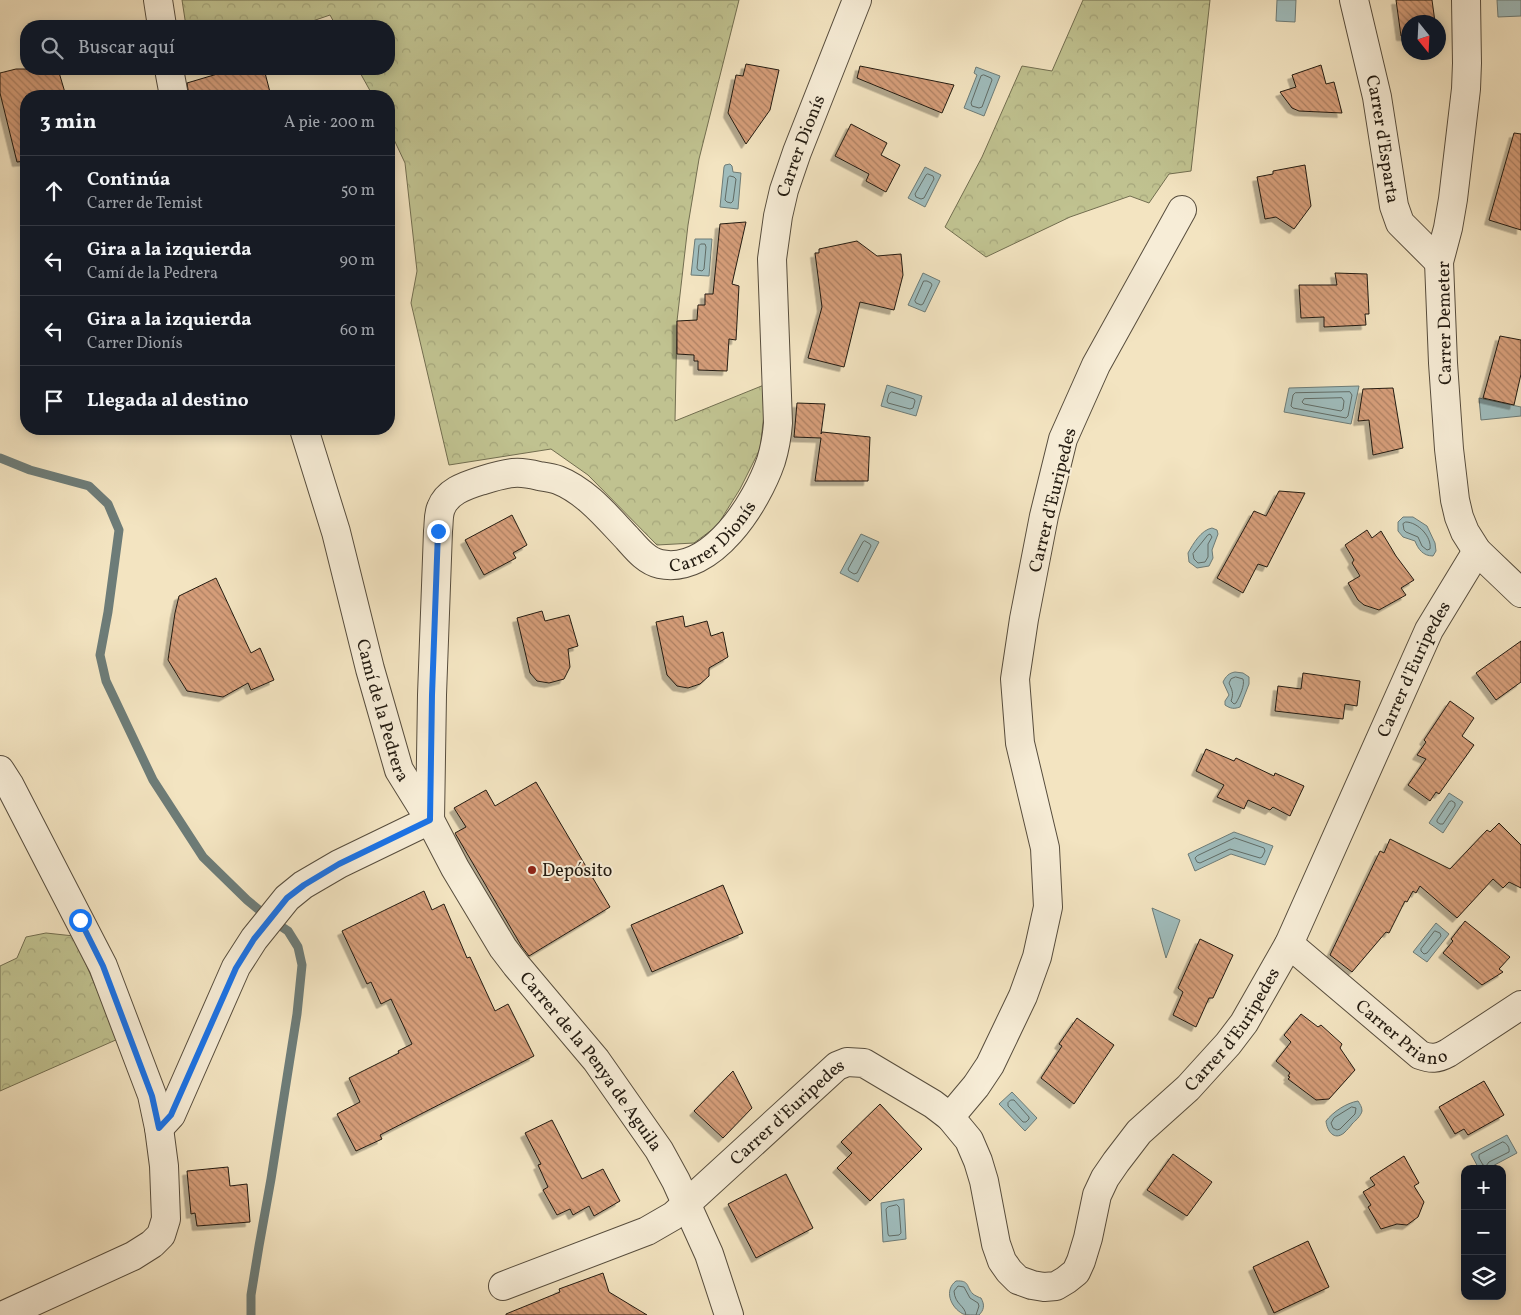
<!DOCTYPE html>
<html lang="es">
<meta charset="utf-8">
<style>
:root{--surface:#171b24;--page:#20242c;--text:#f1f3f6;--muted:#9ea1a6;--line:#363941}
body{margin:0;font-family:Vollkorn,serif;background:var(--page);color:var(--text)}
.controls{position:absolute;right:15px;bottom:15px;display:grid;overflow:hidden;border-radius:10px;box-shadow:0 2px 12px #0003}
.controls button{width:45px;height:45px;display:grid;place-items:center;padding:0;border:0;border-bottom:1px solid var(--line);background:var(--surface);color:var(--text);font:25px sans-serif}
.compass{position:absolute;left:1401px;top:15px;width:45px;height:45px;border-radius:50%;background:var(--surface);box-shadow:0 2px 12px #0003;rotate:162deg}
.stop{position:absolute;width:15px;height:15px;margin:-11px;border:4px solid #1a73e8;border-radius:50%;background:#fff}
.stop.end{background:#1a73e8;border-color:#fff;box-shadow:0 1px 5px #0008}
.list{margin:0;padding:0;list-style:none}
h2{display:flex;justify-content:space-between;align-items:center;height:65px;margin:0;padding:0 20px;font-size:21px}
h2 small{font-size:16px;font-weight:400;color:var(--muted)}
.list li{display:grid;grid-template-columns:32px 1fr auto;gap:15px;align-items:center;box-sizing:border-box;height:70px;padding:0 20px;border-top:1px solid var(--line)}
.list b{display:block;font-size:19px;white-space:nowrap}
.list p{margin:0;font-size:16px;white-space:nowrap;color:var(--muted)}
.list em{font-size:16px;font-style:normal;color:var(--muted)}
.icon{flex:none;width:28px;height:28px;fill:none;stroke:currentColor;stroke-width:2;stroke-linecap:round;stroke-linejoin:round}
.map{position:relative;flex:none;width:1521px;height:1315px;overflow:hidden}
.search{position:absolute;background:var(--surface);box-shadow:0 2px 12px #0003;left:20px;top:20px;width:375px;height:55px;display:flex;align-items:center;gap:12px;box-sizing:border-box;padding:0 18px;border-radius:20px;color:var(--muted);font-size:19px}
.panel{position:absolute;background:var(--surface);box-shadow:0 2px 12px #0003;left:20px;top:90px;width:375px;height:345px;border-radius:20px}
.map>svg:first-child{display:block}
</style>
<div class="map">
<svg width="1521" height="1315" viewBox="0 0 1521 1315">
<defs>
<pattern id="forest-crowns" width="20" height="18" patternUnits="userSpaceOnUse" patternTransform="scale(1.25)"><rect width="20" height="18" fill="#c0c290"/><path d="M2 6a3 3 0 1 1 6 0M12 15a3 3 0 1 1 6 0" fill="none" stroke="#a5a67b"/></pattern>
<pattern id="building-back-hatch" width="6" height="6" patternUnits="userSpaceOnUse" patternTransform="scale(1.25)"><rect width="6" height="6" fill="#d69e7a"/><path d="M-1 5l2 2M0 0l6 6M5-1l2 2" fill="none" stroke="#ad8063"/></pattern>
<filter id="shadow"><feDropShadow dx="-4.5" dy="4.5" stdDeviation="0" flood-color="#0004"/></filter>
</defs>
<rect width="100%" height="100%" fill="#f3e4c1"/>
<filter id="stains"><feTurbulence type="fractalNoise" baseFrequency=".004" numOctaves="4"/><feColorMatrix values="0 0 0 0 .2 0 0 0 0 .09 0 0 0 0 .02 0 0 0 .5 -.17"/></filter>
<radialGradient id="worn" r=".72"><stop offset=".6" stop-color="#630" stop-opacity="0"/><stop offset="1" stop-color="#630" stop-opacity=".3"/></radialGradient>
<g fill="url(#forest-crowns)" stroke="#726e50">
<polygon points="182,0 739,0 699,159 688,225 677,321 675,421 764,385 764,415 760,449 740,489 717,526 694,543 657,545 588,475 551,449 449,465 411,303 417,271 405,163 389,129 389,96 373,96 358,69 389,69 389,26 336,26 330,15 298,26 186,26"/>
<polygon points="1083,0 1210,0 1191,171 1169,174 1149,203 1130,196 1070,217 986,257 945,227 982,157 1022,66 1052,71"/>
<polygon points="46,933 74,936 118,1039 0,1091 0,966 17,958 26,937"/>
</g>
<g fill="#9fbcbc" stroke="#6d7c78">
<polygon points="1277,0 1296,0 1295,22 1276,21"/>
<polygon points="1497,0 1521,0 1521,16 1498,17"/>
<polygon points="976,67 1000,76 984,116 964,108 977,75 974,73"/>
<polygon points="730,164 732,166 733,172 741,173 738,209 720,207 724,167 725,165"/>
<polygon points="925,167 941,175 925,207 908,198"/>
<polygon points="695,239 712,239 709,276 691,275"/>
<polygon points="923,273 940,281 925,312 908,305"/>
<polygon points="887,385 922,396 916,416 881,406"/>
<polygon points="1359,386 1351,424 1284,412 1289,388"/>
<polygon points="1479,398 1521,407 1521,416 1481,420"/>
<path d="M 1403,517 L 1413,517 L 1427,526 L 1435,543 L 1436,551 L 1433,556 C 1423,556 1418,549 1415,541 L 1403,537 L 1398,531 L 1398,522 Z"/>
<path d="M 1212,528 L 1217,530 L 1218,534 L 1212,550 L 1213,558 L 1209,566 L 1197,568 L 1189,562 L 1188,553 C 1193,544 1201,530 1212,528 Z"/>
<polygon points="861,534 879,542 858,582 840,573"/>
<path d="M 1235,672 L 1243,673 L 1249,677 L 1249,684 L 1240,707 C 1234,709 1231,709 1225,705 L 1225,701 L 1229,695 L 1223,682 C 1226,676 1229,673 1235,672 Z"/>
<polygon points="1449,793 1463,802 1443,833 1429,823"/>
<polygon points="1234,832 1273,846 1265,865 1231,854 1195,871 1188,854"/>
<polygon points="1152,908 1180,920 1166,958"/>
<polygon points="1436,923 1449,934 1427,962 1413,952"/>
<polygon points="1012,1092 1037,1118 1025,1131 999,1104"/>
<path d="M 1358,1101 C 1360,1104 1362,1107 1362,1111 C 1361,1116 1355,1121 1352,1124 C 1350,1127 1347,1130 1344,1133 C 1334,1141 1327,1131 1326,1121 C 1333,1112 1346,1103 1358,1101 Z"/>
<polygon points="1507,1135 1517,1153 1487,1169 1479,1169 1471,1154"/>
<polygon points="904,1199 906,1239 883,1242 881,1203"/>
<path d="M 956,1281 C 970,1280 966,1287 973,1294 C 974,1295 980,1298 981,1298 C 985,1305 984,1310 979,1315 C 974,1315 967,1315 963,1314 C 950,1307 944,1290 956,1281 Z"/>
</g>
<g fill="none" stroke-linecap="round" stroke-linejoin="round">
<g stroke="#616c66" stroke-width="1">
<polygon points="984,75 991,78 992,80 982,107 979,108 972,106 971,103 981,76"/>
<polygon points="928,174 933,176 934,179 924,198 921,199 916,197 915,194 926,175"/>
<polygon points="730,176 734,177 736,179 733,201 731,203 727,202 725,200 728,178"/>
<polygon points="701,244 705,244 706,247 704,269 702,271 698,270 697,268 699,246"/>
<polygon points="924,281 927,281 931,283 932,285 923,304 921,305 916,303 915,301"/>
<polygon points="892,392 914,399 915,401 913,408 910,409 888,403 887,401 889,394"/>
<polygon points="1350,392 1352,395 1348,416 1346,418 1293,408 1291,406 1293,395 1295,393"/>
<polygon points="1342,398 1344,401 1343,409 1341,411 1304,404 1302,402 1304,399"/>
<path d="M 1406,522 C 1418,522 1432,537 1430,549 L 1427,550 L 1422,546 L 1418,537 L 1406,532 L 1404,530 L 1403,524 Z"/>
<polygon points="1208,535 1210,534 1212,537 1208,544 1208,557 1205,562 1198,563 1194,559 1193,554"/>
<polygon points="865,541 870,544 871,546 857,573 854,574 849,571 848,569 863,542"/>
<path d="M 1236,677 L 1243,679 C 1245,685 1240,696 1236,703 L 1234,704 L 1231,701 C 1234,693 1232,690 1229,683 L 1231,679 Z"/>
<polygon points="1452,801 1455,803 1455,806 1443,824 1440,824 1437,822 1437,820 1449,802"/>
<polygon points="1235,838 1264,848 1265,851 1262,857 1260,858 1230,849 1200,863 1197,862 1195,858 1197,856"/>
<polygon points="1435,931 1440,933 1441,936 1427,953 1424,954 1421,951 1421,949"/>
<polygon points="1011,1100 1014,1100 1029,1117 1029,1119 1026,1122 1023,1122 1008,1106 1008,1103"/>
<polygon points="1352,1107 1356,1108 1355,1114 1340,1129 1337,1130 1333,1128 1331,1123 1334,1118"/>
<path d="M 1503,1142 C 1507,1143 1510,1148 1509,1152 L 1489,1162 L 1486,1166 L 1483,1165 L 1479,1158 L 1479,1155 Z"/>
<polygon points="897,1205 899,1207 901,1233 899,1235 889,1236 888,1234 886,1209 888,1207"/>
<path d="M 966,1315 C 965,1305 955,1305 954,1291 L 958,1286 L 964,1287 L 970,1298 L 978,1303 L 979,1306 L 976,1315"/>
</g>
<polyline stroke="#6d7c78" stroke-width="9" points="0,458 30,470 89,486 108,504 119,530 108,612 100,655 106,681 153,780 203,857 247,900 270,919 288,931 298,947 302,965 297,1014 271,1179 259,1246 251,1295 251,1315"/>
</g>
<g fill="url(#building-back-hatch)" stroke="#231b11" filter="url(#shadow)">
<polygon points="1396,0 1432,0 1435,22 1408,22 1408,36 1401,36"/>
<polygon points="746,64 779,70 770,110 746,144 728,113 736,75 743,76"/>
<polygon points="1321,65 1326,84 1334,82 1342,113 1299,111 1292,108 1280,92 1296,87 1292,75"/>
<polygon points="860,66 954,85 942,113 857,78"/>
<polygon points="16,69 58,69 66,96 26,96 26,161 17,162 0,93 0,73"/>
<polygon points="234,69 264,69 271,96 189,96 187,83"/>
<polygon points="851,124 887,143 881,155 900,165 886,192 866,181 869,174 835,156"/>
<polygon points="1514,133 1521,134 1521,230 1489,220"/>
<polygon points="1305,165 1311,206 1294,229 1276,217 1265,219 1257,177 1273,174 1273,171"/>
<polygon points="746,222 732,284 739,286 736,340 729,339 727,371 698,370 698,361 694,361 694,355 677,354 677,321 697,320 698,305 705,305 705,294 713,294 720,224"/>
<polygon points="857,241 877,256 901,254 903,275 894,310 860,302 844,367 808,358 822,307 815,253 819,253 819,249"/>
<polygon points="1335,273 1367,274 1369,314 1365,314 1366,325 1324,327 1324,317 1301,318 1299,285 1337,285"/>
<polygon points="1500,336 1521,340 1521,374 1514,405 1483,398"/>
<polygon points="1393,388 1403,448 1373,455 1369,420 1358,421 1363,389"/>
<polygon points="797,403 825,404 821,434 822,432 870,437 868,481 815,481 821,438 794,437"/>
<polygon points="1279,491 1305,493 1267,567 1258,564 1243,593 1217,578 1254,511 1266,516"/>
<polygon points="512,515 527,545 513,553 516,558 484,575 465,540"/>
<polygon points="1367,530 1372,538 1381,531 1396,556 1414,580 1401,588 1406,595 1379,610 1364,605 1358,600 1348,583 1360,576 1352,563 1354,560 1345,545"/>
<polygon points="216,578 251,653 260,648 274,680 251,690 248,683 223,697 187,691 168,660 175,613 179,596"/>
<polygon points="542,611 545,621 569,615 578,646 568,649 570,667 564,679 549,683 537,681 530,673 517,618"/>
<polygon points="683,616 685,627 707,621 711,636 723,632 728,657 709,668 709,676 700,684 688,688 677,686 667,675 656,622"/>
<polygon points="1521,641 1521,682 1496,700 1476,673"/>
<polygon points="1303,673 1360,681 1357,706 1345,704 1343,719 1275,711 1278,686 1301,689"/>
<polygon points="1450,701 1474,718 1462,736 1474,745 1439,794 1436,792 1430,801 1408,785 1426,759 1417,755 1426,742 1424,740"/>
<polygon points="1206,749 1234,761 1236,758 1274,776 1275,773 1304,786 1290,816 1273,807 1270,810 1248,800 1244,809 1217,797 1224,785 1196,771"/>
<polygon points="536,782 610,907 529,956 522,947 455,833 466,827 454,808 486,790 495,806"/>
<polygon points="1499,823 1521,845 1521,888 1509,882 1503,888 1493,879 1457,918 1420,886 1416,893 1413,891 1407,902 1405,901 1389,933 1386,932 1352,972 1330,955 1380,851 1384,853 1390,839 1450,869 1487,830 1490,832"/>
<polygon points="723,885 743,933 652,972 631,925"/>
<polygon points="424,891 432,910 444,904 467,958 470,957 495,1011 508,1004 534,1056 380,1135 382,1139 356,1151 337,1114 360,1102 349,1078 399,1053 398,1051 412,1044 391,999 381,1004 371,982 367,984 342,931"/>
<polygon points="1465,921 1510,957 1499,969 1503,972 1482,985 1443,953 1453,941 1451,939"/>
<polygon points="1200,939 1233,955 1213,998 1209,998 1196,1027 1173,1015 1183,992 1178,988"/>
<polygon points="1301,1014 1318,1027 1321,1025 1342,1044 1340,1048 1355,1070 1329,1099 1316,1100 1288,1079 1290,1077 1288,1076 1290,1073 1276,1061 1291,1042 1284,1035"/>
<polygon points="1077,1018 1114,1045 1074,1104 1041,1078 1062,1046 1059,1044"/>
<polygon points="733,1071 752,1108 723,1138 694,1111"/>
<polygon points="1484,1081 1504,1115 1468,1135 1464,1129 1455,1134 1439,1107"/>
<polygon points="880,1104 922,1149 870,1201 837,1168 852,1153 841,1142"/>
<polygon points="552,1120 582,1179 603,1169 620,1201 594,1216 589,1206 573,1215 570,1209 557,1215 543,1190 548,1187 538,1165 541,1164 525,1133"/>
<polygon points="1173,1154 1212,1182 1187,1216 1147,1190"/>
<polygon points="1404,1156 1419,1183 1414,1186 1424,1202 1418,1217 1407,1225 1397,1224 1381,1229 1368,1207 1371,1205 1363,1192 1375,1185 1370,1178"/>
<polygon points="228,1167 230,1186 247,1184 250,1222 197,1226 195,1213 191,1214 187,1171"/>
<polygon points="786,1174 813,1228 756,1258 728,1204"/>
<polygon points="1308,1241 1329,1287 1274,1313 1253,1267"/>
<polygon points="603,1273 609,1292 647,1315 506,1315 506,1314 560,1292 559,1289"/>
</g>
<g fill="none" stroke-linecap="round" stroke-linejoin="round">
<defs>
<g id="minor">
<polyline points="158,0 162,26"/>
<path id="s1" d="M 1354,0 L 1377,97 L 1394,206 L 1400,223 L 1439,262"/>
<polyline points="1466,0 1467,63 1466,89 1453,199 1448,228 1439,262 1443,363 1449,449 1455,500 1459,517 1465,532 1477,551 1521,593"/>
<polyline points="169,69 174,96"/>
<path id="s2" d="M 1182,210 L 1096,365 L 1063,439 L 1044,516 L 1024,619 L 1015,679 L 1020,743 L 1045,848 L 1048,907 L 1037,957 L 1023,996 L 990,1065 L 976,1086 L 950,1117 L 969,1140 L 978,1161 L 984,1181 L 996,1244 L 1002,1261 L 1009,1271 L 1018,1280 L 1032,1285 L 1044,1287 L 1056,1286 L 1066,1280 L 1076,1272 L 1081,1261 L 1088,1238 L 1097,1195 L 1105,1178 L 1116,1162 L 1139,1132 L 1188,1088 L 1228,1044 L 1244,1023 L 1289,944 L 1429,630 L 1477,551"/>
<path id="s3" d="M 304,429 L 336,532 L 370,669 L 399,770 L 430,820 L 455,868 L 503,948 L 516,965 L 596,1060 L 659,1150 L 676,1181 L 709,1254 L 729,1315"/>
<polyline points="0,770 9,784 103,966 152,1095 159,1128 164,1166 166,1219 161,1235 152,1244 133,1256 4,1315"/>
<path id="s4" d="M 430,820 L 432,695 L 438,531 C 439,524 438,515 441,508 C 447,492 464,486 480,481 C 490,478 502,474 513,473 C 522,472 531,474 539,476 C 545,477 552,478 558,480 C 586,491 607,517 627,538 C 636,548 646,561 660,564 C 712,575 757,502 771,461 C 775,448 777,436 778,423 L 772,259 L 778,216 L 784,190 L 797,152 L 857,0"/>
<path id="s5" d="M 1289,944 L 1420,1055 C 1431,1059 1437,1059 1448,1053 L 1521,1005"/>
<polyline points="159,1128 171,1115 236,967 254,939 287,898 303,885 339,864 430,820"/>
<path id="s6" d="M 503,1286 L 647,1231 L 673,1216 L 837,1066 L 847,1062 L 864,1063 L 933,1104 L 950,1117"/>
</g>
</defs>
<use href="#minor" stroke="#574d3d" stroke-width="30"/>
<use href="#minor" stroke="#f7edd7" stroke-width="28"/>
</g>
<g fill="none" stroke-linecap="round" stroke-linejoin="round">
<polyline stroke="#1a73e8" stroke-width="6" points="80,920 103,966 152,1096 159,1128 171,1115 236,968 254,939 287,898 304,885 339,864 430,820 432,695 438,531"/>
</g>
<circle fill="#8f2418" stroke="#f7edd7" stroke-width="2" cx="532" cy="870" r="5"/>
<g text-anchor="middle" stroke-width="4" stroke-linejoin="round" paint-order="stroke">
<g font-size="18" fill="#231b11" stroke="#f7edd7">
<text dy="6" stroke="none"><textPath href="#s1" startOffset="142">Carrer d'Esparta</textPath></text>
<text dy="6" stroke="none"><textPath href="#s4" startOffset="1058">Carrer Dionís</textPath></text>
<text transform="translate(1444 323) rotate(-91)" y="6">Carrer Demeter</text>
<text transform="translate(1052 500) rotate(-76)" y="6">Carrer d'Euripedes</text>
<text dy="6" stroke="none"><textPath href="#s4" startOffset="638">Carrer Dionís</textPath></text>
<text dy="6" stroke="none"><textPath href="#s2" startOffset="1914">Carrer d'Euripedes</textPath></text>
<text dy="6" stroke="none"><textPath href="#s3" startOffset="292">Camí de la Pedrera</textPath></text>
<text dy="6" stroke="none"><textPath href="#s5" startOffset="145">Carrer Priano</textPath></text>
<text dy="6" stroke="none"><textPath href="#s2" startOffset="1509">Carrer d'Euripedes</textPath></text>
<text dy="6" stroke="none"><textPath href="#s3" startOffset="704">Carrer de la Penya de Aguila</textPath></text>
<text dy="6" stroke="none"><textPath href="#s6" startOffset="339">Carrer d'Euripedes</textPath></text>
</g>
<g font-size="18" fill="#231b11" stroke="#f7edd7" text-anchor="start">
<text x="542" y="876">Depósito</text>
</g>
</g>
<rect width="100%" height="100%" filter="url(#stains)"/>
<rect width="100%" height="100%" fill="url(#worn)"/>
</svg>
<div class="controls">
<button>+</button>
<button>−</button>
<button><svg class="icon" aria-label="layers" viewBox="0 0 24 24"><path d="M12 4l9 5-9 5-9-5zM3 14l9 5 9-5"/></svg></button>
</div>
<svg class="compass" viewBox="-18 -18 36 36"><path d="M0-13l5 13h-10z" fill="#e53935"/><path d="M0 13l5-13h-10z" fill="#9ea1a6"/></svg>
<div class="stop" style="left:80px;top:920px"></div>
<div class="stop end" style="left:438px;top:531px"></div>
<div class="search"><svg class="icon" aria-label="search" viewBox="0 0 24 24"><circle cx="10" cy="10" r="6"/><path d="M15 15l6 6"/></svg>Buscar aquí</div>
<section class="panel">
<h2>3 min<small>A pie · 200 m</small></h2>
<ul class="list">
<li><svg class="icon" aria-label="ahead" viewBox="0 0 24 24"><path d="M12 20V5M6 11l6-6 6 6"/></svg><div><b>Continúa</b><p>Carrer de Temist</p></div><em>50 m</em></li>
<li><svg class="icon" aria-label="left" viewBox="0 0 24 24"><path d="M17 20v-9H6M10 6l-5 5 5 5"/></svg><div><b>Gira a la izquierda</b><p>Camí de la Pedrera</p></div><em>90 m</em></li>
<li><svg class="icon" aria-label="left" viewBox="0 0 24 24"><path d="M17 20v-9H6M10 6l-5 5 5 5"/></svg><div><b>Gira a la izquierda</b><p>Carrer Dionís</p></div><em>60 m</em></li>
<li><svg class="icon" aria-label="arrive" viewBox="0 0 24 24"><path d="M6 21V4h12l-3 4 3 4H6"/></svg><div><b>Llegada al destino</b></div></li>
</ul>
</section>
</div>
